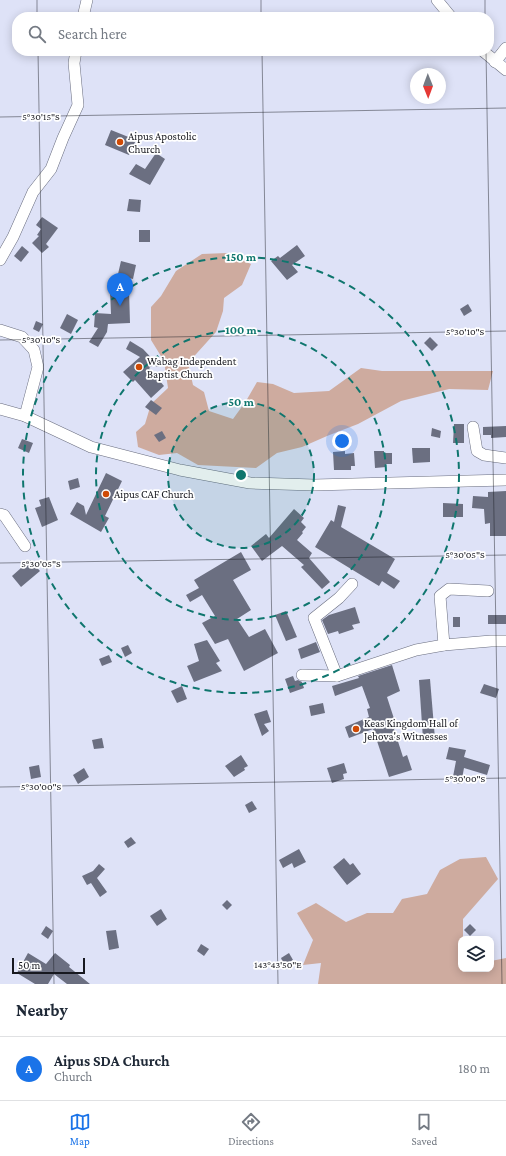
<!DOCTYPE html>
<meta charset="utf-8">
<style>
:root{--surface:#fff;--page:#f6f6f7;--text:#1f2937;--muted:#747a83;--line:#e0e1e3;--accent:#1a73e8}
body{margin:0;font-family:"Crimson Pro",serif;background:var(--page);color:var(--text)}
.controls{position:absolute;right:12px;bottom:12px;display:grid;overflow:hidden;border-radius:8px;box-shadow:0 2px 10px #0003}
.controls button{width:36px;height:36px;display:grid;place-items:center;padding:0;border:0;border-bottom:1px solid var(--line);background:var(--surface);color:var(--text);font:20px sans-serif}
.compass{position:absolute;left:410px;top:68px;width:36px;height:36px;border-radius:50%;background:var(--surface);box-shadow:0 2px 10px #0003;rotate:179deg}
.scale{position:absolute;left:12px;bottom:10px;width:73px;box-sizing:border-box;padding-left:4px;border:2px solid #17181f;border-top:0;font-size:11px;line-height:14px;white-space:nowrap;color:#17181f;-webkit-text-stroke:3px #fff;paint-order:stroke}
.you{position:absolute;left:342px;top:441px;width:14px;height:14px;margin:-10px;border:3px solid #fff;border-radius:50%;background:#1a73e8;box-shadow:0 0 0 6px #1a73e833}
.badge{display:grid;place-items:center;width:26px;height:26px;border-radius:50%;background:var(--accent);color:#fff;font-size:13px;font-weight:700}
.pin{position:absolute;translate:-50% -33px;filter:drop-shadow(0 1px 2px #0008)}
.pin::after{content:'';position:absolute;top:21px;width:14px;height:12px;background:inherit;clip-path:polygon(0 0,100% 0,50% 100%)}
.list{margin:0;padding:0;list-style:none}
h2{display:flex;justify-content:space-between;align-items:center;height:52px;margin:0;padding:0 16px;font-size:17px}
h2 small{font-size:13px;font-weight:400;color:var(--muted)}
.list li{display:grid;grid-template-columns:26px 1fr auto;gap:12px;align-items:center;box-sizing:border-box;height:64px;padding:0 16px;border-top:1px solid var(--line)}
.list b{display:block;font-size:15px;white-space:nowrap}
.list p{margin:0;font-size:13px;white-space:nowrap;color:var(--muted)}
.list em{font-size:13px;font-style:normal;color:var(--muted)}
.icon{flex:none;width:22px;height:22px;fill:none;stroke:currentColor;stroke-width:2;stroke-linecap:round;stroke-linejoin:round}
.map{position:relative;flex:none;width:506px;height:984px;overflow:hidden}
.search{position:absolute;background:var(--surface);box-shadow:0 2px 10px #0003;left:12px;right:12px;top:12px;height:44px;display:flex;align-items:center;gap:10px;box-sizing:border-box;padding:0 14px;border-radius:16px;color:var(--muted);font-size:15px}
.sheet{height:116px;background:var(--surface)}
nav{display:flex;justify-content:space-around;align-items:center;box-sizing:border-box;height:56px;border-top:1px solid var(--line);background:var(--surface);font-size:11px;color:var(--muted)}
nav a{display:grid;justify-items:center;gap:2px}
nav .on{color:var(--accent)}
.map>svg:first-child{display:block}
</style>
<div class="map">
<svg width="506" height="984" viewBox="0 0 506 984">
<rect width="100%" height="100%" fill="#dee2f7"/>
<g fill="#ceab9f">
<polygon points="227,253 251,264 242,285 224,298 223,311 216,332 188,363 193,385 204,392 209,411 233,419 246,401 257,382 273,384 294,393 329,391 361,368 382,371 493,371 488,390 449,389 401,401 358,424 327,436 302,447 277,453 256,468 198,465 177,453 159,455 138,447 136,432 145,424 151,404 168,388 164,361 151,340 151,307 161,296 176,271 202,254"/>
<polygon points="486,857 498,879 463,919 463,939 461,939 461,969 491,969 491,961 506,958 506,984 318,984 321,963 303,965 313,940 297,913 316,903 346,922 367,913 393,913 402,899 427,894 440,870 460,859"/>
</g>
<g fill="#6b6f81">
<polygon points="111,130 136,140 129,155 105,145"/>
<polygon points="156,153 165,159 150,185 129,174 136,164 145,169"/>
<polygon points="129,199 141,200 140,212 127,211"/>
<polygon points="42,217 58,228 46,244 49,247 42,253 32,243 39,236 37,235 41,229 36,225"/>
<rect x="139" y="230" width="11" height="12"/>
<polygon points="297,245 305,256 292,265 298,272 287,280 271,261 278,256 280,258"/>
<polygon points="22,246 29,252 21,262 14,256"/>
<polygon points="121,261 136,265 133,279 121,276 121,275 118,274"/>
<polygon points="129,289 130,323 108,324 107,332 98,347 89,342 98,328 94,327 95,313 111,314 110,290"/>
<polygon points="468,304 472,311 464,316 460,309"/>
<polygon points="67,314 78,320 71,334 60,328"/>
<polygon points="36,321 43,324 39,332 33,329"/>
<polygon points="430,337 438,345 432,351 424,343"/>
<polygon points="130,341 143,349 159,366 158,367 153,365 149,368 164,386 151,398 135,380 133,382 123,372 140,357 126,349"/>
<polygon points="151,400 162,408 156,415 145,407"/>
<polygon points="454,424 464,424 464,443 453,443"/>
<polygon points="506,426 506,437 491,438 491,435 483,435 483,427"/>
<polygon points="432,428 441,431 440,438 431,436"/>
<polygon points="162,431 166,438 159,442 154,435"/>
<polygon points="22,439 33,443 29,453 18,448"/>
<polygon points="412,448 430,448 430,462 413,463"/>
<polygon points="345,451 345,454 354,453 355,466 351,466 351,470 334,470 333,452"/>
<polygon points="374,451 384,451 384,453 392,453 392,464 386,464 386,467 375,468"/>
<polygon points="106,473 122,481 105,516 109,518 101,532 70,514 77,502 84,506 86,515"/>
<polygon points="78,478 80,487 70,490 68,481"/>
<polygon points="506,491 506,536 490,536 490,523 485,524 484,509 472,508 473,496 488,497 488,492"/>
<polygon points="49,497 58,520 42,527 35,508 41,506 39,500"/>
<polygon points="443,503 463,504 463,517 443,517"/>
<polygon points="338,505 346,507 341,527 395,559 387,573 400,581 394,589 382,581 379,586 315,547 331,520 334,522"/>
<polygon points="294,509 304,518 301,522 306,527 302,532 303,533 297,540 312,553 309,558 330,582 322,589 301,567 304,565 282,546 262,561 251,546 266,534 269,538"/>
<polygon points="241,552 251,570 233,580 251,610 237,619 249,637 265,629 278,653 244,671 228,639 215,644 202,623 215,616 202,595 190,602 186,595 199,588 194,580"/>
<polygon points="30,560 40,571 21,587 12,576"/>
<polygon points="355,607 360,623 352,625 354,629 339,634 338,631 328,634 322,620 329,615"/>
<polygon points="286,611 297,637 286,641 275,615"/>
<rect x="488" y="615" width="18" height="9"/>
<rect x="453" y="617" width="7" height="10"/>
<polygon points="207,640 220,661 216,663 222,671 194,682 187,666 199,661 194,644"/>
<polygon points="316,642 320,652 301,659 298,649"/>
<polygon points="128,645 132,653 125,657 121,648"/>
<polygon points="109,655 112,662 102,666 99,659"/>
<polygon points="392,665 400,691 387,697 397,728 394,729 403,757 407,755 412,770 389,777 373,729 349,738 345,727 369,717 367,709 370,708 362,686 335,696 332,686 359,678 358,676"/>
<polygon points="293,676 295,681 298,680 302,682 304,688 290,693 285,679"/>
<polygon points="430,679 435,739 423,739 419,680"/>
<polygon points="484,684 499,689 496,698 480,693"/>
<polygon points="182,686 187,699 177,703 171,691"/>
<polygon points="323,703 325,713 311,716 309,706"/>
<polygon points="267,710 271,722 264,724 269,731 262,736 254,714"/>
<polygon points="102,738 104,748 94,749 92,740"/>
<polygon points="449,747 466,750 464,757 490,765 487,775 464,768 461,784 452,782 456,761 446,759"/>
<polygon points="241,755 248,766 244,768 245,770 234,777 225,766"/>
<polygon points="344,763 347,773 343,774 344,779 332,783 327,768"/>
<polygon points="39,765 41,777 31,779 29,767"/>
<polygon points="84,768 89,777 78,784 73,775"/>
<polygon points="252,801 257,809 249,813 245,805"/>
<polygon points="131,837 136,843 128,848 124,842"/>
<polygon points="299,849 306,862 294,868 292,863 283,868 279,860"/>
<polygon points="344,858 350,865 353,863 361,874 347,885 333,867"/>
<polygon points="99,864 105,869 97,878 107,892 100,897 91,883 87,885 82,876 93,871"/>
<polygon points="227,900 232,905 227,910 222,905"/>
<polygon points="161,909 167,919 157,926 150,916"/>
<polygon points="470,924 476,930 470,936 464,930"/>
<polygon points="46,926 53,931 48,939 41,934"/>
<polygon points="116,930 119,948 109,950 106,931"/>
<polygon points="201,944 209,949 204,956 197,951"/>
<polygon points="28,953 46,964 55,953 70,965 69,967 90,984 67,984 54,974 48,984 35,984 17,973"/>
<polygon points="289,953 293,960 284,965 281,958"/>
</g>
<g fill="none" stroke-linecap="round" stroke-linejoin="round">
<defs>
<g id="minor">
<polyline points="437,0 451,17"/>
<polyline points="83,17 87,0"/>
<polyline points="483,51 506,70"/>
<polyline points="495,62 506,48"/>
<polyline points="0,260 13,237 33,192 51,169 63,138 78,105 74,63 76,51"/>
<polyline points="0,330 22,337 34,350 38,367 25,416"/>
<polyline points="0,409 25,416 91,447 180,470 250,483 314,485 506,480"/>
<polyline points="473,427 477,451 484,455 506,458"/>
<polyline points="0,514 4,515 25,546"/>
<polyline points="444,645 440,596 449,589 488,591"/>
<polyline points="302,675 337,676 416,650 444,645 491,641 506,641"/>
<polyline points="337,676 314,618 339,598 352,584"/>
</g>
</defs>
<use href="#minor" stroke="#696d7f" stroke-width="12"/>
<use href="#minor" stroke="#fff" stroke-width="11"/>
</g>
<path fill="none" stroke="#17181f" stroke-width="1" stroke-opacity="0.45" d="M 37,0 L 37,17M 261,0 L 261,17M 485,0 L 485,17M 38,51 L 54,984M 262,51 L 278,984M 486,51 L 502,984M 0,117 L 506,108M 0,340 L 506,331M 0,563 L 506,555M 0,787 L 506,778"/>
<circle cx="241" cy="475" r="73" fill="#0f766e" fill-opacity=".12"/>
<g fill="none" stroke="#0f766e" stroke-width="2" stroke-dasharray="7 5">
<circle cx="241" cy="475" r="73"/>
<circle cx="241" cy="475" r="145"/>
<circle cx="241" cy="475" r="218"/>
</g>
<g fill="#cf4a05" stroke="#fff" stroke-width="1.5">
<circle cx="120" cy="142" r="4"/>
<circle cx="139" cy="367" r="4"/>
<circle cx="106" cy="494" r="4"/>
<circle cx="356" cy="729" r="4"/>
</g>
<g text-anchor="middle" stroke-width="3.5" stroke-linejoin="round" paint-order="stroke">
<g font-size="11" fill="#17181f" stroke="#fff" text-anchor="start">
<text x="128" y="140">Aipus Apostolic<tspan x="128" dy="13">Church</tspan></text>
<text x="147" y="365">Wabag Independent<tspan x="147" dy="13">Baptist Church</tspan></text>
<text x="114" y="498">Aipus CAF Church</text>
<text x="364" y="727">Keas Kingdom Hall of<tspan x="364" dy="13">Jehova's Witnesses</tspan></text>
</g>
</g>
<g font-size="10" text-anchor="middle" fill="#17181f" stroke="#fff" stroke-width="3.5" stroke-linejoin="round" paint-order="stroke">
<text x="41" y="120">5°30'15"S</text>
<text x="465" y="335">5°30'10"S</text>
<text x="41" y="343">5°30'10"S</text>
<text x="465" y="558">5°30'05"S</text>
<text x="41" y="567">5°30'05"S</text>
<text x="465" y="782">5°30'00"S</text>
<text x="41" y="790">5°30'00"S</text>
<text x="278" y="968">143°43'50"E</text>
</g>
<circle cx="241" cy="475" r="6" fill="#0f766e" stroke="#fff" stroke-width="2"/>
<g font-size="12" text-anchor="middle" font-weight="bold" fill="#0f766e" stroke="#fff" stroke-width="3.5" stroke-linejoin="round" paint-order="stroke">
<text x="241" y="261">150 m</text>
<text x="241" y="334">100 m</text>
<text x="241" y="406">50 m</text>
</g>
</svg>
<div class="controls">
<button><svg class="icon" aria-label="layers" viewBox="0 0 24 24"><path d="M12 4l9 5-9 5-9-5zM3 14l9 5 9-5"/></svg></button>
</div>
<svg class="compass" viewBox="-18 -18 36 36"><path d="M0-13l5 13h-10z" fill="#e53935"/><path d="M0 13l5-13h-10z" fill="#747a83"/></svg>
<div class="scale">50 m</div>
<div class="you"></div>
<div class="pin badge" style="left:120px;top:306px">A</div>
<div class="search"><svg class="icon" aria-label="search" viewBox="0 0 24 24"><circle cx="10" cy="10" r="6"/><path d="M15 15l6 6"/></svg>Search here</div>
</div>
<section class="sheet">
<h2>Nearby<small></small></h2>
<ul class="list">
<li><span class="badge">A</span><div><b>Aipus SDA Church</b><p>Church</p></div><em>180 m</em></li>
</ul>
</section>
<nav>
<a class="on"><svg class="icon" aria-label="map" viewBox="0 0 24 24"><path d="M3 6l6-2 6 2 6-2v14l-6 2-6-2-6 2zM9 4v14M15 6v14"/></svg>Map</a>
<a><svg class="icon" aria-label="directions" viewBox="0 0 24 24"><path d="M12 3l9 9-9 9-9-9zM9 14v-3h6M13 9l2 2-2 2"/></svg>Directions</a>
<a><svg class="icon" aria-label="saved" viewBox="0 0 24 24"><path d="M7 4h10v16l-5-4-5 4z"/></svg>Saved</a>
</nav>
